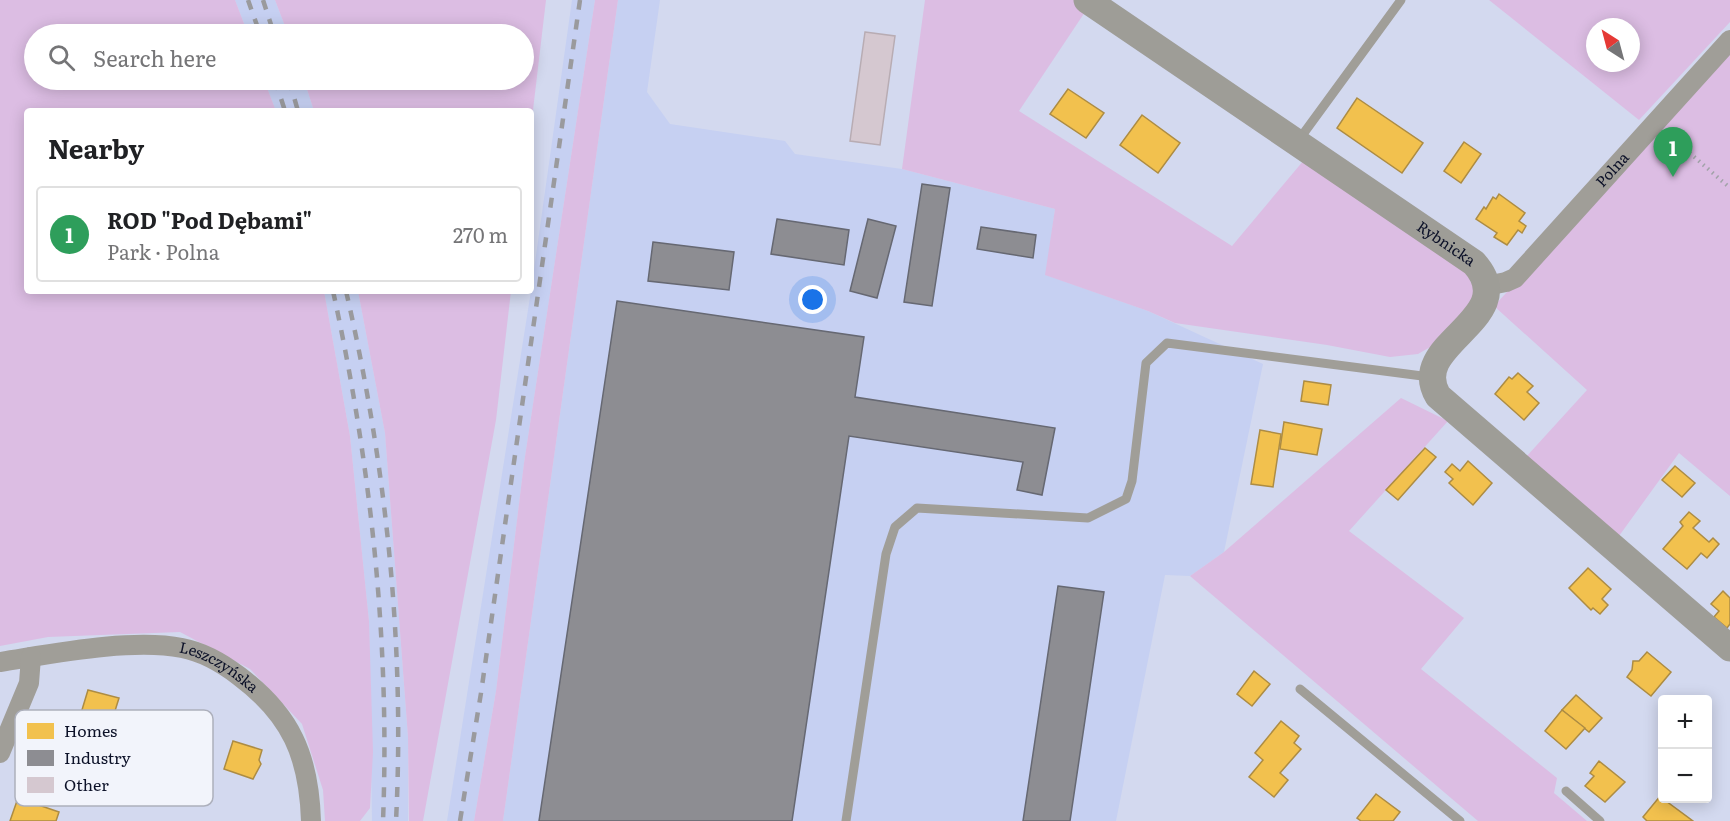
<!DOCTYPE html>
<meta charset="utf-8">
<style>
:root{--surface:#fff;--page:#f6f6f6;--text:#202124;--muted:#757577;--line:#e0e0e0;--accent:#ea580c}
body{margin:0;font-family:Literata,serif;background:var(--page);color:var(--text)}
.controls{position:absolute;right:18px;bottom:18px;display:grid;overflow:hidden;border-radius:6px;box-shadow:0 3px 15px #0003}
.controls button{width:54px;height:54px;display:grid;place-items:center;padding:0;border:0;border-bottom:2px solid var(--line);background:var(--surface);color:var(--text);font:30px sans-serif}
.compass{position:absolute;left:1586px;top:18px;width:54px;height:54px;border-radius:50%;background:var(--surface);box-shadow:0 3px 15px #0003;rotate:324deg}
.you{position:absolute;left:813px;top:300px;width:21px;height:21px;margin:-15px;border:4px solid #fff;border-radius:50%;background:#1a73e8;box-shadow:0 0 0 9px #1a73e833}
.badge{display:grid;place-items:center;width:39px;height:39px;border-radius:50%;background:var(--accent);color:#fff;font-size:20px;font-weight:700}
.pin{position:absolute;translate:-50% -50px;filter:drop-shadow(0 2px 3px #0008)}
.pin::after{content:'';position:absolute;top:32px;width:21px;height:18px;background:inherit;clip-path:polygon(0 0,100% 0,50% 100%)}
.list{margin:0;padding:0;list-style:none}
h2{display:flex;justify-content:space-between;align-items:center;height:78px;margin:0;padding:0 24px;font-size:26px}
h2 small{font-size:20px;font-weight:400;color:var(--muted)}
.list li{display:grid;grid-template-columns:39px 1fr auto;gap:18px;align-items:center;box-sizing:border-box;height:96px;margin:0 12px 12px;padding:0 12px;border:2px solid var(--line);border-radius:6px}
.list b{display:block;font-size:22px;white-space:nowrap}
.list p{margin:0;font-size:20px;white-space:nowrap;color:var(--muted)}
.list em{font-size:20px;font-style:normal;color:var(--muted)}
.icon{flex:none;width:33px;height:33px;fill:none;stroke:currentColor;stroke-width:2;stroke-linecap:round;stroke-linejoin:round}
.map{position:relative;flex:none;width:1730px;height:821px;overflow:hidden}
.search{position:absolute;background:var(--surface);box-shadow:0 3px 15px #0003;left:24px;top:24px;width:510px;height:66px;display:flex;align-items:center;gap:15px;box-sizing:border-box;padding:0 21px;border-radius:33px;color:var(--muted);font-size:22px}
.panel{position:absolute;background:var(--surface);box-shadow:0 3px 15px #0003;left:24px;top:108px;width:510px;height:186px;border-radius:6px}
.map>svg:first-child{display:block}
</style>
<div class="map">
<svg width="1730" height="821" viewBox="0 0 1730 821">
<rect width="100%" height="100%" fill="#d3d9ef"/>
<g fill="#c6d0f2">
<polygon points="235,0 275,0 288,34 248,34"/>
<polygon points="572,0 595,0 524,463 496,691 474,821 447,821 531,291"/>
<polygon points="618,0 660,0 647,92 670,124 785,141 795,154 902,169 1055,209 1046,275 1148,311 1263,364 1224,552 1190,576 1165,575 1116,821 503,821"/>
<polygon points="264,80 304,80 314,111 276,111"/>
<polygon points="324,291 358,291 385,433 408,737 408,821 372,821 369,621 350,436"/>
</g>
<g fill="#dcbde3" fill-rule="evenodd">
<polygon points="0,0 235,0 248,34 34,34 34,80 264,80 276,111 27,111 27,291 324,291 350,436 369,621 373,752 370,808 360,821 325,821 323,790 302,724 250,669 180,632 48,637 0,646"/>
<polygon points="275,0 546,0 531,127 531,111 314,111 304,80 524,80 524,34 288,34"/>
<polygon points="595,0 618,0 503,821 474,821 496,691 524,463"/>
<polygon points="925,0 1074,0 1087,9 1019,111 1232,246 1304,160 1462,263 1478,297 1439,342 1418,354 1390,357 1327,345 1175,323 1148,311 1045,275 1055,209 902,169"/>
<path d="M 1489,0 L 1730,0 L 1730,22 L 1639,120 ZM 1595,27 L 1631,27 L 1631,63 L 1595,63 Z"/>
<polygon points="1730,51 1730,496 1679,453 1619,536 1526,457 1587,390 1494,306"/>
<polygon points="358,291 511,291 496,420 423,821 409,821 408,737 385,433"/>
<polygon points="1401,398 1448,421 1349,531 1464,618 1421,669 1557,778 1554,793 1587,821 1478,821 1190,576 1224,552"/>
</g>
<g fill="#f2c14e" stroke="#ad8c43" stroke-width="1.5">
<polygon points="1068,89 1104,113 1086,138 1050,114"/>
<polygon points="1357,98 1423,143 1402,173 1337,128"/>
<polygon points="1142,115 1180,143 1158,173 1120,145"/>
<polygon points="1464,142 1481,154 1461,183 1444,171"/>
<polygon points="1499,194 1525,213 1519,221 1526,226 1522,233 1518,230 1507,245 1494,237 1497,233 1476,219 1484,207 1486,209 1493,197 1496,199"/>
<polygon points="1518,373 1533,386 1527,392 1539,403 1524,420 1495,394 1509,377 1512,379"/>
<polygon points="1304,381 1331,385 1328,405 1301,401"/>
<polygon points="1284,422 1322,429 1317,455 1280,449"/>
<polygon points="1260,430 1281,434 1273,487 1251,484"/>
<polygon points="1425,448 1436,457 1398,500 1386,490"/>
<polygon points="1468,461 1492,483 1473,505 1449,483 1453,479 1445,472 1452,464 1460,471"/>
<polygon points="1675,466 1695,483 1682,497 1662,480"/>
<polygon points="1689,512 1700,521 1693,528 1709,542 1713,538 1719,544 1707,558 1701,553 1687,569 1663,549 1683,526 1680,522"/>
<polygon points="1588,568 1611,589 1602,599 1608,605 1600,614 1593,608 1591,610 1569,588"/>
<polygon points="1723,591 1730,598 1730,624 1727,628 1714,617 1719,611 1711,604"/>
<polygon points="1647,652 1671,672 1651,696 1627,677 1632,670 1633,661 1639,661"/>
<polygon points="1254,671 1270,684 1252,706 1237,694"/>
<polygon points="88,690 119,698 105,743 75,733"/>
<polygon points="1576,695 1602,718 1589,732 1562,710"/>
<polygon points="1562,710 1585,728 1566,749 1545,731"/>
<polygon points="1281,721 1299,736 1294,743 1301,749 1280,773 1288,780 1274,797 1249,777 1263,760 1255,753"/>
<polygon points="233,741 262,750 259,760 261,764 253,779 224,769"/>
<polygon points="1599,761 1625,782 1605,802 1585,786 1594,776 1590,773"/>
<polygon points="1376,794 1400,812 1393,821 1361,821 1357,818"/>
<polygon points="1661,795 1662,798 1693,821 1647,821 1643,817"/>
<polygon points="18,798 59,812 56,821 10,821"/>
</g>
<g fill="#8d8d92" stroke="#666872" stroke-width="1.5">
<polygon points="922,184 950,188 932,306 904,302"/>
<polygon points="777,219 849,230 844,265 771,254"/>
<polygon points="868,219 896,226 877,298 850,291"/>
<polygon points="981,227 1036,235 1033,258 977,249"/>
<polygon points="653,242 734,252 729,290 648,281"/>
<polygon points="617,301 864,337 855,397 1055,428 1042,495 1017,490 1023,462 849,436 792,821 539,821"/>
<polygon points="1058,586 1104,592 1070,821 1023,821"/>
</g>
<polygon fill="#d5c8d0" stroke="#b8acb3" stroke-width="1.5" points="865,32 895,36 880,145 850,141"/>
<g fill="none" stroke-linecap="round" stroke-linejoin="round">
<polyline stroke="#a1a2a8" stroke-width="4" stroke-dasharray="1.5 4.5" stroke-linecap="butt" points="1676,141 1730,188"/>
<g stroke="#a09e98" stroke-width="9">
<polyline points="1298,141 1401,0"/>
<polyline points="1300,689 1460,821"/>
<polyline points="1566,791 1600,821"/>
<polyline points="846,821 886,554 895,527 917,508 1088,518 1126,499 1132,481 1146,363 1167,343 1430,377"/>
</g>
<g stroke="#a09e98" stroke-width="20">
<path id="s1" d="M 1486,286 L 1506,282 L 1515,278 L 1730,40"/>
<path id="s2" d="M 0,662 C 52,654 131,638 182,648 C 203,652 222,663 239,676 C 291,715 309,756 311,821"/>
<polyline points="0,753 29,683 31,657"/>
</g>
<path stroke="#9e9d97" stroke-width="27" id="s3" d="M 1087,0 L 1474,263 C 1524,319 1406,343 1438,396 L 1730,648"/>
<g stroke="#9a9a9d" stroke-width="4.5" stroke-dasharray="10 10" stroke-linecap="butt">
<polyline points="248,0 260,34"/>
<polyline points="263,0 274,34"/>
<polyline points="275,80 285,111"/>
<polyline points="289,80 298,111"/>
<path d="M 333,291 C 371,465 390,643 383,821"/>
<path d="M 346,291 C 386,464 405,644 396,821"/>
<polyline points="460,821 481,693 580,0"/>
</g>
</g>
<g text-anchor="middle" stroke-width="6" stroke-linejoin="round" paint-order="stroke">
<g font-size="15" fill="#0c1128" stroke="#f2f4fb">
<text dy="5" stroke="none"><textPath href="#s1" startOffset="176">Polna</textPath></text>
<text dy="5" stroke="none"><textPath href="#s3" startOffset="434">Rybnicka</textPath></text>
<text dy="5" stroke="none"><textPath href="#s2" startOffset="225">Leszczyńska</textPath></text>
</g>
</g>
<rect x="15" y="710" width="198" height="96" rx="9" fill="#f2f4fb" stroke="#adb0bc" stroke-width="1.5"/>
<rect x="27" y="723" width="27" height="16" fill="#f2c14e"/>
<rect x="27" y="750" width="27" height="16" fill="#8d8d92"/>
<rect x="27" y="777" width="27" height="16" fill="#d5c8d0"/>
<g font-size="16" fill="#0c1128">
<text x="64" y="737">Homes</text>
<text x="64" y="764">Industry</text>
<text x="64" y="791">Other</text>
</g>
</svg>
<div class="controls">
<button>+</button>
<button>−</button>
</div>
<svg class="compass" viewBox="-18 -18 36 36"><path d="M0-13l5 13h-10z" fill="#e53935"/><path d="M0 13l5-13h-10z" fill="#757577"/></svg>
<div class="you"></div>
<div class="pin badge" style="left:1673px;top:177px;background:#2e9e5b">1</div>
<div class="search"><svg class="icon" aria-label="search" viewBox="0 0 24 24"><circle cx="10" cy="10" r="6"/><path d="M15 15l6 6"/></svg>Search here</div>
<section class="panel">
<h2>Nearby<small></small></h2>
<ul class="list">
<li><span class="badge" style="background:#2e9e5b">1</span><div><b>ROD &quot;Pod Dębami&quot;</b><p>Park · Polna</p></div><em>270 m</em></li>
</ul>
</section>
</div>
